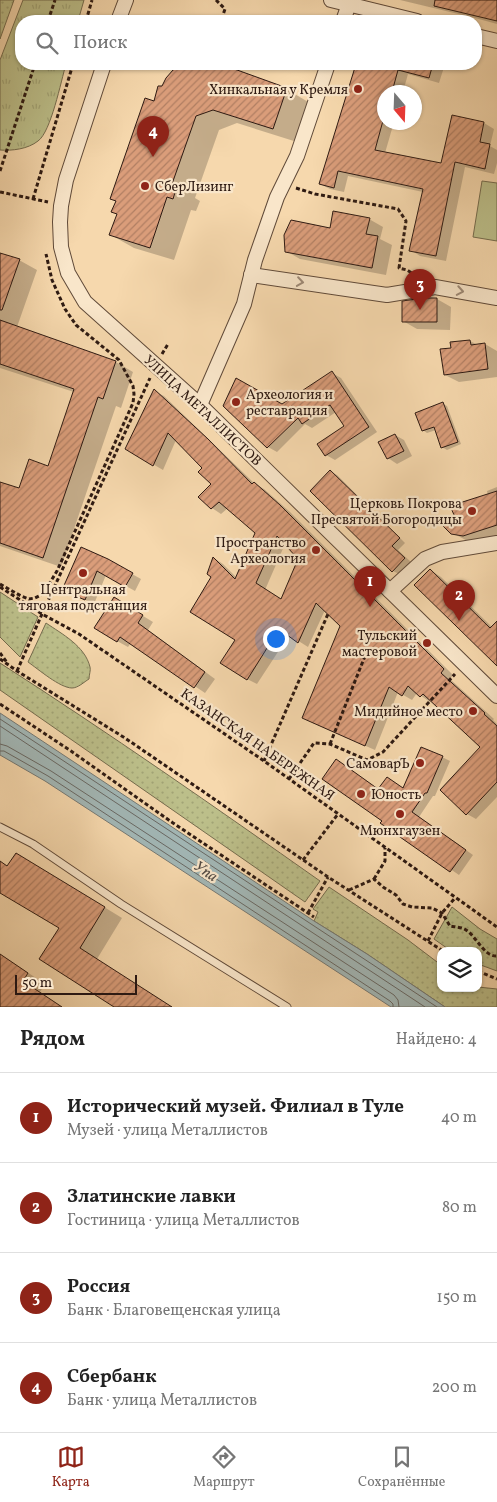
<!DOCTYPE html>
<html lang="ru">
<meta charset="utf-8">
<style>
:root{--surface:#fff;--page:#f6f6f6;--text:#222;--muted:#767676;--line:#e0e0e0;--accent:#8f2418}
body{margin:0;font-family:Vollkorn,serif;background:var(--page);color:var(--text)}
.controls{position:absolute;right:15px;bottom:15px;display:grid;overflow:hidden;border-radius:10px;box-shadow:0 1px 4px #0004}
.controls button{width:45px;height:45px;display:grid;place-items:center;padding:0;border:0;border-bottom:1px solid var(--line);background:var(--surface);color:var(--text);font:25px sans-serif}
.compass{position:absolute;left:377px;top:85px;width:45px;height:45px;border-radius:50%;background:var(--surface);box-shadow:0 1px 4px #0004;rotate:161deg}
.scale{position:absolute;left:15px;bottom:12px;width:122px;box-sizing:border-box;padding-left:5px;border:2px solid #2e1a12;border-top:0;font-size:14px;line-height:18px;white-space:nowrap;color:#2e1a12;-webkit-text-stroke:4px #f9e6ca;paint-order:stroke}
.you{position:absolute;left:275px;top:638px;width:18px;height:18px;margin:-12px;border:4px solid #fff;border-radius:50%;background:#1a73e8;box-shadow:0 0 0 8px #1a73e833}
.badge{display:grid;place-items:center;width:32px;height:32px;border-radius:50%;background:var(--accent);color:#fff;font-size:16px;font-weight:700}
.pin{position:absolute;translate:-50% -41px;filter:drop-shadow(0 1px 2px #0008)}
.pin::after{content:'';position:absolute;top:26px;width:18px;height:15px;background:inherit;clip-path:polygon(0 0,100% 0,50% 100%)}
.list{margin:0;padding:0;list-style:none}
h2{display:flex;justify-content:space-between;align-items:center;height:65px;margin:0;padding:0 20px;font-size:21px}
h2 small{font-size:16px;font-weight:400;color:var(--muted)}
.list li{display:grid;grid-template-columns:32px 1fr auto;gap:15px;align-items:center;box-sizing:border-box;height:90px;padding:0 20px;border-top:1px solid var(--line)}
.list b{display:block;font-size:19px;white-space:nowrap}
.list p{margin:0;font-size:16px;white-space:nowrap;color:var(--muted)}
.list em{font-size:16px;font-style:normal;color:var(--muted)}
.icon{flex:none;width:28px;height:28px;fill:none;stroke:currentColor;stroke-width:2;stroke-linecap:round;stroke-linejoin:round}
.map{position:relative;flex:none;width:497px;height:1007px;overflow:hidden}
.search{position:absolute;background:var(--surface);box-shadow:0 1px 4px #0004;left:15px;right:15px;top:15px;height:55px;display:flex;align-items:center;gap:12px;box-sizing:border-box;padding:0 18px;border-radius:20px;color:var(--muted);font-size:19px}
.sheet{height:425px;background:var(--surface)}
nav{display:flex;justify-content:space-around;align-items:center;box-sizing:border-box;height:70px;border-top:1px solid var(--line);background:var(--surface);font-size:14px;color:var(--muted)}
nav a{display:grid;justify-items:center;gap:2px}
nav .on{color:var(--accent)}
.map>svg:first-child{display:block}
</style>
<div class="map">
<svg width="497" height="1007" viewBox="0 0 497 1007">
<defs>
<pattern id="grass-dots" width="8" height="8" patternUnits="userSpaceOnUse" patternTransform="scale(1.25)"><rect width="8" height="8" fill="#bcbf8a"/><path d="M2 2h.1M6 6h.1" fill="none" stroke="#a2a476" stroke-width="1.8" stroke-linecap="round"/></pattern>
<pattern id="park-tufts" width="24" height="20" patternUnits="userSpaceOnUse" patternTransform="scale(1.25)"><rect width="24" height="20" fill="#bcbf8a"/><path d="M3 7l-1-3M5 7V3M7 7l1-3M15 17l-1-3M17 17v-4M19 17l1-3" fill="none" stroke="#a2a476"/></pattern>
<pattern id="building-hatch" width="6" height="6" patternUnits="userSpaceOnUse" patternTransform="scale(1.25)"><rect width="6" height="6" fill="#da9d7a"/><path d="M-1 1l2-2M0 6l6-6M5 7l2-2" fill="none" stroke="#b17f63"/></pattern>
</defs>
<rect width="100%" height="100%" fill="#f6d8ad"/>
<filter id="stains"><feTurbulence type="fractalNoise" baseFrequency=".004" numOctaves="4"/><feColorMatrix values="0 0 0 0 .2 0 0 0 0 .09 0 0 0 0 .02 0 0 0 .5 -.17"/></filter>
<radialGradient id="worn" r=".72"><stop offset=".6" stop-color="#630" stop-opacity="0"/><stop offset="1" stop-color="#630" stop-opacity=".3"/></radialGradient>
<g fill="url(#grass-dots)" stroke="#756c4e">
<polygon points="0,0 14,0 0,39"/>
<polygon points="0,592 38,617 20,657 0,637"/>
<path d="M 46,623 C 62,634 85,646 90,667 C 91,670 89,675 89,679 C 84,682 78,688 72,688 C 60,688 38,669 28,662 Z"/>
<path d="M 0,663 C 109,733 215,807 320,881 L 305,902 L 0,690 Z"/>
<polygon points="329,887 408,940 441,965 441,988 478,988 478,987 497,989 497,1007 445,1007 367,954 314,921 318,912 313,909"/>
<polygon points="452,907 480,929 497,939 497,971 478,964 478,951 451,951 434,939"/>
</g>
<path fill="url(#park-tufts)" stroke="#756c4e" d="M 23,0 L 84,0 L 78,21 L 21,21 L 21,64 L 66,64 C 61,81 51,132 38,141 C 28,149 12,151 0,150 L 0,60 Z"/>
<polygon fill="#bcbf8a" stroke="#756c4e" points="482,181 497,183 497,241 473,237"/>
<polygon fill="#a2b7b6" stroke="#747874" points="0,713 314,921 367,954 445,1007 391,1007 45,781 0,755"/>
<g fill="#0003" fill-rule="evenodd">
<polygon points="400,0 497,0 497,24 475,18"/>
<polygon points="185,64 228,64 248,76 286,89 310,103 297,142 237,123 219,130 195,198 200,201 196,211 191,210 174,260 134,248 111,235 118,215 117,202 111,198 155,102 173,71"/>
<polygon points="357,64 445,64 439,83 408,74 403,92 384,92 384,122 394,122 385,153 442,164 453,116 484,123 494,129 490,146 497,150 497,163 494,174 465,167 446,261 420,256 411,250 423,192 348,176 344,192 330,189 320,184"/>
<polygon points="369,219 383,227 380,239 392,245 386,275 300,259 286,251 331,229"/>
<polygon points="0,254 19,260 37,270 17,327 116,362 133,372 121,408 116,406 61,567 0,546 0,483 20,490 49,467 74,392 0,368"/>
<polygon points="425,299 437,299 451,307 450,330 417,329 403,321"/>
<polygon points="470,341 478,345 485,344 497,351 497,377 459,382 445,375 453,349"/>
<polygon points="332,373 341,378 377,432 335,460 326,455 346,427 336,412 312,428 305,424 277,452 268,447 282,406"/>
<path d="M 154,391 L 164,396 L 254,483 L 264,489 L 290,512 L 453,675 L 450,679 L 494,719 L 493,720 L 497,724 L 497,797 L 476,819 L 467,814 L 482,747 L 431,701 L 430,702 L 417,693 L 412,700 L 398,692 L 375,750 L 313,723 L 304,718 L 342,625 L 325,610 L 308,647 L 289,635 L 257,684 L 247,679 L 237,639 L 213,577 L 214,558 L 223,564 L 237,578 L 256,533 L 228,508 L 221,514 L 212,508 L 200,497 L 212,484 L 204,468 L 176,440 L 163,470 L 127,449 ZM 285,544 L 300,559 L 282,600 L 265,590 Z"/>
<polygon points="443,404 447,406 461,444 447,450 442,447 436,430 427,433 423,430"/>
<polygon points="395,435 404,440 412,456 397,464 388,458"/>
<polygon points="331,472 337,475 405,543 398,550 411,562 399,574 393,571"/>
<polygon points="497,487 497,541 473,544 447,530 456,518 488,496 487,491"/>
<polygon points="107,560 141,579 135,591 106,575 94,604 64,590"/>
<polygon points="430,570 441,577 492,627 497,623 497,665"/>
<polygon points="125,605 153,622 148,630 215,679 205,693 131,643 128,647 117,641"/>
<polygon points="442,757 450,761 435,796 433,796 419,817 473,855 459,875 382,822 383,821 379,790 404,789"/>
<polygon points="0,861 9,867 34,864 122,918 97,959 116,1007 60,928 0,892"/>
<polygon points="0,954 45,984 40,992 62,1007 0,1007"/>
</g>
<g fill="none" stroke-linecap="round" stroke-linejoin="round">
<g stroke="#686864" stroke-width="1">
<polyline points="0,719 437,1007"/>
<polyline points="0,726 425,1007"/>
<polyline points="0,744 7,746 51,771 394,995 398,1000 399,1007"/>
<polyline points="0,751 4,751 48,776 390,1001 393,1004 393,1007"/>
</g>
</g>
<g fill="url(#building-hatch)" stroke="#2e1a12" fill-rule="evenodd">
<polygon points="435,0 497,0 497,21 434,6"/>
<polygon points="182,64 227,64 226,66 287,88 273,129 213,110 196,116 172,184 177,186 173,199 167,197 150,248 109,235 117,214 111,212 116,201 110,199 145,98 154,101 158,86 162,86 166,78 173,70"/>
<polygon points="356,64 433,64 429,78 398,70 392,92 384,92 384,117 375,150 441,163 452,115 484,122 480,142 490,144 485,169 455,162 436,256 409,251 423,189 338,171 334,188 319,184"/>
<polygon points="333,211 370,218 366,234 378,236 372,268 285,252 284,235 291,220 330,228"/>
<polygon points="0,253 20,259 2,310 0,310"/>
<polygon points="424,298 437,298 437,322 402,322 402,301"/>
<polygon points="0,320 116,361 103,399 98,397 43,558 0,543 0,482 19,488 29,459 48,466 74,389 0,364"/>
<polygon points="470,340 471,345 485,343 488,369 444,375 440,349 451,348 450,342"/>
<polygon points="332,371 369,427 325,456 317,444 344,426 330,405 302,424 298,418 267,448 223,406 236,378 282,404"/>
<path d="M 154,389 L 208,439 L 252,484 L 254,482 L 280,505 L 444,669 L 441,673 L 485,713 L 484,714 L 497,726 L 497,782 L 466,815 L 440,790 L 480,747 L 423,694 L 420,697 L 408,686 L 402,696 L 389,687 L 365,746 L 302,718 L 340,626 L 316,603 L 298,643 L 279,629 L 247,680 L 220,663 L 235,640 L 190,612 L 211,577 L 207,574 L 213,557 L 235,579 L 255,533 L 219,502 L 211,509 L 198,497 L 211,484 L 198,472 L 202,468 L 168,433 L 153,466 L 125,449 ZM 277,536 L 298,559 L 281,599 L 256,583 Z"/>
<polygon points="443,402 458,442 441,448 434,427 422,431 415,413"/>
<polygon points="395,434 404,451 387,459 378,442"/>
<polygon points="330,470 400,538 392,546 405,558 392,572 310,491"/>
<polygon points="497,491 497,525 463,536 451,534 440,523 455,517 450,506"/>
<polygon points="81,547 108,559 133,573 125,587 97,571 85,600 62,590"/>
<polygon points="430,569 490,628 497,621 497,666 414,585"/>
<polygon points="114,597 143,615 138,623 205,672 194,688 120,637 117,642 94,628"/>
<polygon points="421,747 443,756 427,793 425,793 412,812 466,850 450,872 380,823 382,821 322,779 336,759 378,789 387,777 403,788"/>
<polygon points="16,853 105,907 80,948 172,1007 114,1007 39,959 59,928 0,893 0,861 7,866"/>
<polygon points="0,954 28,973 23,981 62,1007 0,1007"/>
</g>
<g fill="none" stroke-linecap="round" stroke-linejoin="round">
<defs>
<polyline id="lane" points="0,827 33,844 121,904 287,1007"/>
<g id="street">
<polyline points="331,0 417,21"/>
<polyline points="118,21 126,0"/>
<polyline points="343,21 349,4"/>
<polyline points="476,36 497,41"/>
<polyline points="104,64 66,180 61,206 60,222 61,247 68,273 85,302 200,405 497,696"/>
<polyline points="251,275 387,295 435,287 497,298"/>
<polyline points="200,405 244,304 255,260 277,197 297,156 328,64"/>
<polyline points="390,591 425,559 442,552 497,543"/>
</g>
</defs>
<use href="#lane" stroke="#604a39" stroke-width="9"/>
<use href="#street" stroke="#604a39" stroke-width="16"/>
<g stroke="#2e1a12" stroke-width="3" stroke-dasharray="4 2.5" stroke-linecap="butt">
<polyline points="216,0 225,9 221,21"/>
<polyline points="48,21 55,0"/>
<polyline points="86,21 92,0"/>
<polyline points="0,171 35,64"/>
<polyline points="296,188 315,194 398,209 406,221 399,268 407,270 415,275"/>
<polyline points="0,192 48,202"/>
<polyline points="33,199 73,64"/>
<polyline points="162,354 168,344"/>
<polyline points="0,584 21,596 29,599 35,598 43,594 57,571 133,403 134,394 133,386 119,360 76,325 65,309 52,280 46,254"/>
<polyline points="0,587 42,614 79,634 264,761 497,927"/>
<polyline points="0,653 8,664"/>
<polyline points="0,659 17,671 125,738 328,877 443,951"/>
<polyline points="17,671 42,614 150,378"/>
<polyline points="0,704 71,751 173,823 314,917"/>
<polyline points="330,744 365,656"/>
<polyline points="264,761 328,614"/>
<polyline points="289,779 314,743 330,744 367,760 383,752 455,674"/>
<polyline points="303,860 338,814"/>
<polyline points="374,879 385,861 385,848"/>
<path d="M 349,890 L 374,879 L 383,887 L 396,895 L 403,904 L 412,907 L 432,908 L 442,913 L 450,926 C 455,927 462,927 466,930 C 477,937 484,957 497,956"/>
<polyline points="308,913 328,877"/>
<polyline points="428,941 442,913 455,898"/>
<polyline points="478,971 497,979"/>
</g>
<use href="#lane" stroke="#f9e6ca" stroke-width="7"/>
<use href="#street" stroke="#f9e6ca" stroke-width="14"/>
</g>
<defs><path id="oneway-chevron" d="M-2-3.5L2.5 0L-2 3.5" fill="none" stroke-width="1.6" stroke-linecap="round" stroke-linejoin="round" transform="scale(1.25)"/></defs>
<g stroke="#9e8a77">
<use href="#oneway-chevron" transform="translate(300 282) rotate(8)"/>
<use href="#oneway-chevron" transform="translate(460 291) rotate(10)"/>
</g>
<g fill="#8f2418" stroke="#f9e6ca" stroke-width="2">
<circle cx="358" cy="89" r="5"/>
<circle cx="145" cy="186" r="5"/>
<circle cx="236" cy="402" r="5"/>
<circle cx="472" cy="511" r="5"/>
<circle cx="316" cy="550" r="5"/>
<circle cx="83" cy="573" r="5"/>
<circle cx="427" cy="643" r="5"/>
<circle cx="473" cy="711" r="5"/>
<circle cx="420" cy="763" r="5"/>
<circle cx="361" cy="794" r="5"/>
<circle cx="400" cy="814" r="5"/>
</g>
<g text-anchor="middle" stroke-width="4.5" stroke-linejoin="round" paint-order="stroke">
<g font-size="14" fill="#2e1a12" stroke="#f9e6ca" text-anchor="end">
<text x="348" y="94">Хинкальная у Кремля</text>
<text x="155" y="191" text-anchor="start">СберЛизинг</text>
<text x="246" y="399" text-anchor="start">Археология и<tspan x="246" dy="16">реставрация</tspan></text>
<text x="462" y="508">Церковь Покрова<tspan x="462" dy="16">Пресвятой Богородицы</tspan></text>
<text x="306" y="547">Пространство<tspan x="306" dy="16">Археология</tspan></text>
<text x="83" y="594" text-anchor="middle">Центральная<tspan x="83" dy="16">тяговая подстанция</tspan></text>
<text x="417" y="640">Тульский<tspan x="417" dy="16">мастеровой</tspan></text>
<text x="463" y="716">Мидийное место</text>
<text x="410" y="768">СамоварЪ</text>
<text x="371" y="799" text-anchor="start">Юность</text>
<text x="400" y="835" text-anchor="middle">Мюнхгаузен</text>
</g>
<g font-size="14" fill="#2e1a12" stroke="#f9e6ca">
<text transform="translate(203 410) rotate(43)" y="5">УЛИЦА МЕТАЛЛИСТОВ</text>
<text transform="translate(258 744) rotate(35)" y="5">КАЗАНСКАЯ НАБЕРЕЖНАЯ</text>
</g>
<g font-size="15" font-style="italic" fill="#514943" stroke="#f9e6ca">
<text transform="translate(206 871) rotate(34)" y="5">Упа</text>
</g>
</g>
<rect width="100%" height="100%" filter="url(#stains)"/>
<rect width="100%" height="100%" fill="url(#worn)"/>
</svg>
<div class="controls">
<button><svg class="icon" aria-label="layers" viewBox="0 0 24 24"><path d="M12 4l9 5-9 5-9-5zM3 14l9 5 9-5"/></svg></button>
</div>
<svg class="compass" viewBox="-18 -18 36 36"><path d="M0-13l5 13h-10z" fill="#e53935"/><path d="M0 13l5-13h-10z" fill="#767676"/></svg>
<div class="scale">50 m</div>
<div class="you"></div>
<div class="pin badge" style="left:370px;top:607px">1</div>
<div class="pin badge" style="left:459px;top:621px">2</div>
<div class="pin badge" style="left:420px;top:310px">3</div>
<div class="pin badge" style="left:153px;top:157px">4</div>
<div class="search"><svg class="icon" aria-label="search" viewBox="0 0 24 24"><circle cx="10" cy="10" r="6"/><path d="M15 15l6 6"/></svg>Поиск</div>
</div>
<section class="sheet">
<h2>Рядом<small>Найдено: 4</small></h2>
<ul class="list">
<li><span class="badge">1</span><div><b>Исторический музей. Филиал в Туле</b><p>Музей · улица Металлистов</p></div><em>40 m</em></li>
<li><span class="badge">2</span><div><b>Златинские лавки</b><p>Гостиница · улица Металлистов</p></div><em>80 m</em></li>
<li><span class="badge">3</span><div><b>Россия</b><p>Банк · Благовещенская улица</p></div><em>150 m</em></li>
<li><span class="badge">4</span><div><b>Сбербанк</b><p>Банк · улица Металлистов</p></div><em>200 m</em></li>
</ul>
</section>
<nav>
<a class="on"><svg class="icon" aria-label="map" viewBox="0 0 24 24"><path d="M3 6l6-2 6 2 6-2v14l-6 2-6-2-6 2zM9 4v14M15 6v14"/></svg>Карта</a>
<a><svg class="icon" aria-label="directions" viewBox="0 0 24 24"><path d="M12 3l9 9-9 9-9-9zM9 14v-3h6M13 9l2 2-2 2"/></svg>Маршрут</a>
<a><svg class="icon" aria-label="saved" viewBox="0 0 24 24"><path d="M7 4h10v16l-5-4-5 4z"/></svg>Сохранённые</a>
</nav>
